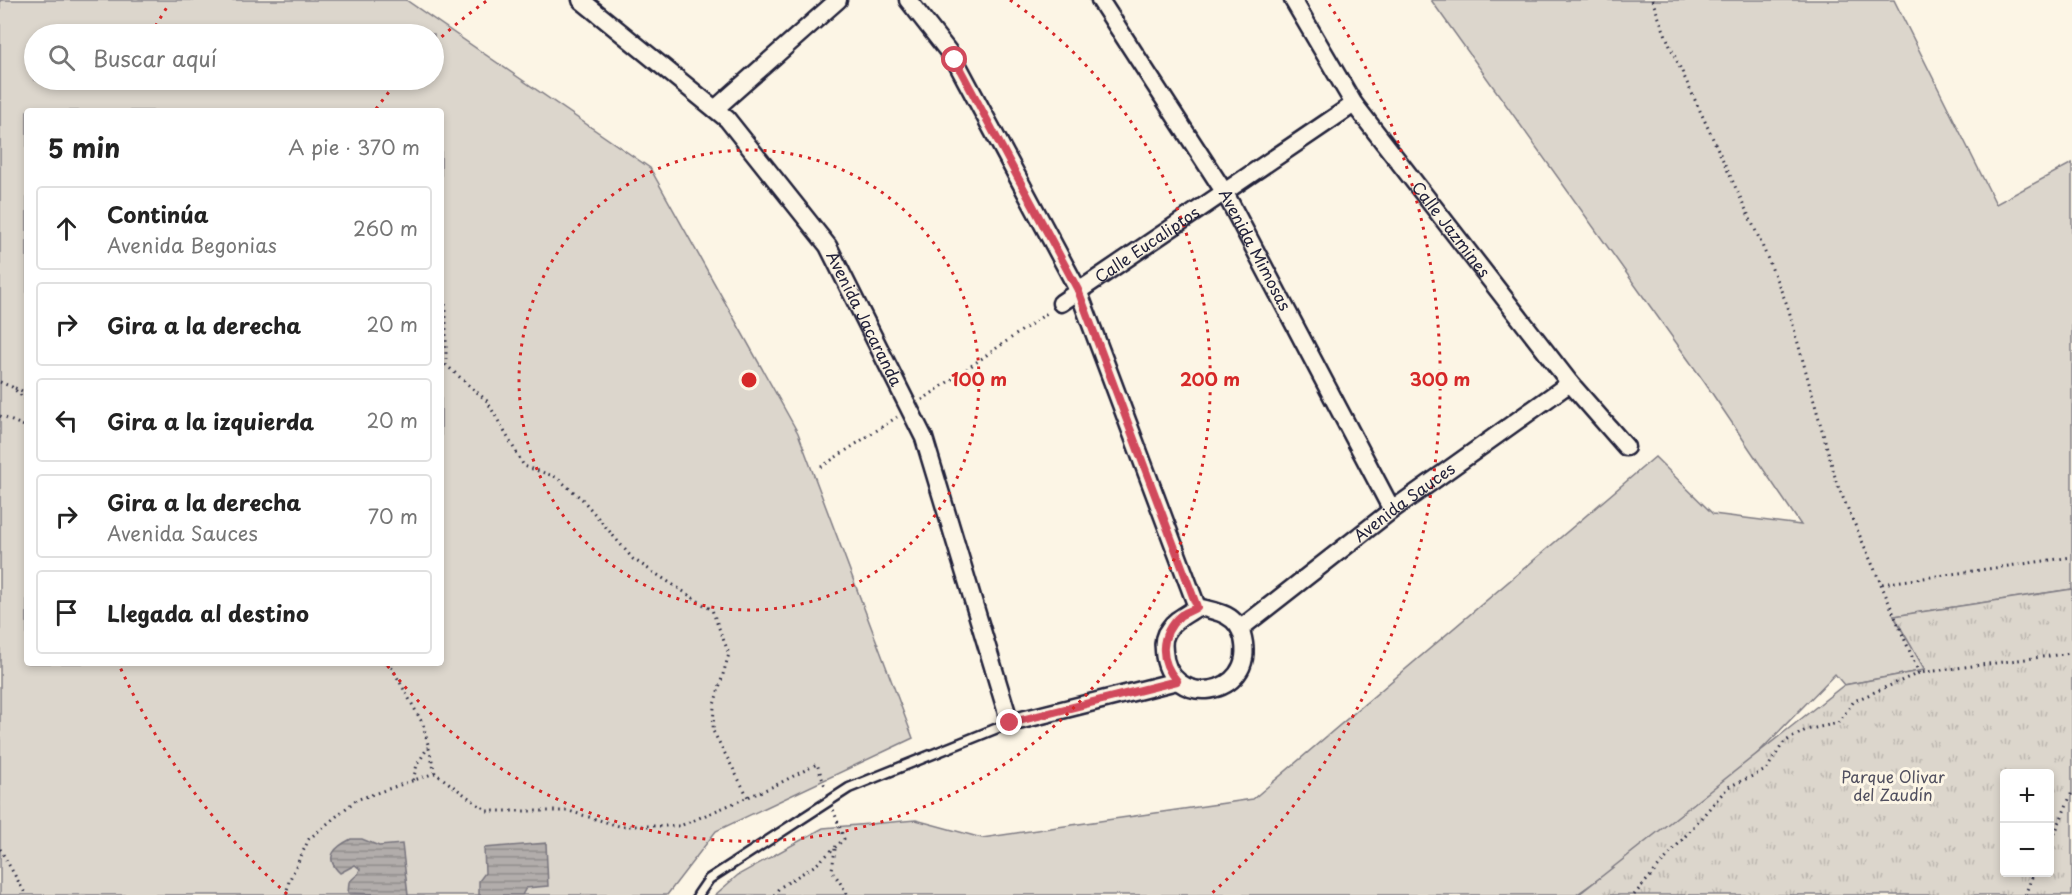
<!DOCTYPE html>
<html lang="es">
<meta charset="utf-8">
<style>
:root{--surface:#fff;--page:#f2f2f2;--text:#222;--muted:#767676;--line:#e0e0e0}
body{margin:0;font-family:"Playpen Sans",sans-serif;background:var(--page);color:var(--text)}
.controls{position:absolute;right:18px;bottom:18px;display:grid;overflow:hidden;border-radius:6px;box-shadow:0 3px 9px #0003}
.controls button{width:54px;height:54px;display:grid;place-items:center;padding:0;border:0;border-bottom:2px solid var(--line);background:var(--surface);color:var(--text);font:30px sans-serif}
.stop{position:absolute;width:18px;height:18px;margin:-14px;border:4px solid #d1495b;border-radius:50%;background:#fff}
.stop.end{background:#d1495b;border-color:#fff;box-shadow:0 2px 6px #0008}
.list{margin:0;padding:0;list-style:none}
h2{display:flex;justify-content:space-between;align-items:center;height:78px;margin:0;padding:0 24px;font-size:26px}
h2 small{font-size:20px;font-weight:400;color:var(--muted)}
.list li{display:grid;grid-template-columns:39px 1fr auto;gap:18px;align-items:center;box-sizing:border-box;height:84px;margin:0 12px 12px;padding:0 12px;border:2px solid var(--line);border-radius:6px}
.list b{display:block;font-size:22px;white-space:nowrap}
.list p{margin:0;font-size:20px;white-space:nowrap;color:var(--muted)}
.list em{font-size:20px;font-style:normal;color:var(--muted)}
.icon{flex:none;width:33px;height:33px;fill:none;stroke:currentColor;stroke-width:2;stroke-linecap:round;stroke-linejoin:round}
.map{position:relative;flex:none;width:2072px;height:895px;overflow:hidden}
.search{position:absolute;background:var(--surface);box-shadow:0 3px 9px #0003;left:24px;top:24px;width:420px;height:66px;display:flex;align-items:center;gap:15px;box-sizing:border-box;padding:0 21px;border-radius:33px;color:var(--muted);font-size:22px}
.panel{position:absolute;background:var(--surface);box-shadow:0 3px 9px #0003;left:24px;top:108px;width:420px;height:558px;border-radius:6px}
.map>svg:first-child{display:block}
</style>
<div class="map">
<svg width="2072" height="895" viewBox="0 0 2072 895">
<defs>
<pattern id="park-tufts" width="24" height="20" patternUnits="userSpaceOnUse" patternTransform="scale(1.5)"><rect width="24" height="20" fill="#dcd6cc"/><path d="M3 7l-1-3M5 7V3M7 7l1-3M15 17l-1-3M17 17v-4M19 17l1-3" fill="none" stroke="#bcb7b0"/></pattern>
<pattern id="water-rules" width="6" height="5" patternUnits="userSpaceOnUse" patternTransform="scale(1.5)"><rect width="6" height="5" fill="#b2adab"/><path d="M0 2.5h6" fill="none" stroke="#908c8c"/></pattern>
</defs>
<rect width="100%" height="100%" fill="#fcf5e5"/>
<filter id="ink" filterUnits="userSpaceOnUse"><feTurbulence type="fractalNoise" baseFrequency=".0167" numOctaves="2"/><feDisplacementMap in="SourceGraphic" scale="12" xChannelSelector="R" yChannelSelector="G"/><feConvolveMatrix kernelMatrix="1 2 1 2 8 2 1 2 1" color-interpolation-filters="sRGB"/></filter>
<g filter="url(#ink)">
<g fill="#dcd6cc" stroke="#7f7c84" stroke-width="1.5" fill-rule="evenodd">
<path d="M 0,0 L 406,0 L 650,168 L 798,433 L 913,738 L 716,831 L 667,895 L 0,895 ZM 34,34 L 434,34 L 434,80 L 34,80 ZM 27,111 L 441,111 L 441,663 L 27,663 Z"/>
<polygon points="1431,0 1894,0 1996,204 2072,163 2072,589 1894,616 1925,670 1844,685 1835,674 1717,795 1576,895 715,895 738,875 823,828 916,820 982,838 1253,799 1655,457 1713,514 1801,525 1705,383"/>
</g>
<path fill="url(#park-tufts)" stroke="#7f7c84" stroke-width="1.5" fill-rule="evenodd" d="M 2072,589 L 2072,895 L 1578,895 L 1844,685 L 1925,670 L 1894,616 ZM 2004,774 L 2050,774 L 2050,872 L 2004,872 Z"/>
<g fill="url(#water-rules)" stroke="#78757e" stroke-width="1.5">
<path d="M 351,839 L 362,839 L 379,846 L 402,844 L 408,895 L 348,893 L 349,882 L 358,874 L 360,869 L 355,865 L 340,873 C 323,857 335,847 351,839 Z"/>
<polygon points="546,843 548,886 526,888 522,895 479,895 479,881 485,873 484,848"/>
</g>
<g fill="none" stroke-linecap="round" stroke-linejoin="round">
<defs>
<polyline id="service" points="698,895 709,879 849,788 1010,723"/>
<g id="minor">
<path id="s1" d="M 581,0 L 727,119 L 828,246 L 924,438 L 1010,723 L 1177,681"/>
<polyline points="908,0 955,60 1078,290 1197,607"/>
<path id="s2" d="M 1100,0 L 1225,193 L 1392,510"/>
<path id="s3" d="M 1293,0 L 1354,104 L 1570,383 L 1626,447"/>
<polyline points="715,109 838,0"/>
<path id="s4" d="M 1061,303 L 1354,104"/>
<path d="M 1197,607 C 1218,611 1238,615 1243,638 C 1257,699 1167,710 1164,651 C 1163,644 1164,635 1169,629 C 1176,618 1187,615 1197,607 Z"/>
<path id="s5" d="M 1241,628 L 1392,510 L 1570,383"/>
</g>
</defs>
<use href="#service" stroke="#22223b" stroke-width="13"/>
<use href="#minor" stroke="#22223b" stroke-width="21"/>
<g stroke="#22223b" stroke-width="3" stroke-dasharray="1.5 4.5" stroke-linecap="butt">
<polyline points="1652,0 1670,46 1759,238 1788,307 1837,484 1881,584 2072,557"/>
<polyline points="441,300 446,306 446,365 487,401 524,466 556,477 582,499 633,559 712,610 729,654 714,705 713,731 748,797"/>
<polyline points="0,382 12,387 27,401"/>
<polyline points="15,388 27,393"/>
<polyline points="922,400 1050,311"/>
<polyline points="0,416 27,427"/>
<polyline points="821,467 897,417"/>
<polyline points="1881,584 1919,673"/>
<polyline points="387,663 392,668 423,724 435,773"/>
<polyline points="413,780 417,765 428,747"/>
<polyline points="2050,845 2072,792"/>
<polyline points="0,849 26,895"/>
<polyline points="835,849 832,870 848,895"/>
<polyline points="286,895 289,881 309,839 356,800 435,773 487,811 569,811 619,826 680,826 774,786 817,764 826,789"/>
<polyline points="774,895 779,888 817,864 844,839 833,809"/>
<polyline points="1634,895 1728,787 1766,770 1784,742 1806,730 1838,723 1854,701 1919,673 2072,653"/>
<polyline points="2025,895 2034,872"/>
</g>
<use href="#service" stroke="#fcf5e5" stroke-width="8"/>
<use href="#minor" stroke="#fcf5e5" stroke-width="16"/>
</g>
</g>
<g fill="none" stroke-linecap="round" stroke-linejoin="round" filter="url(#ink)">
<path stroke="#d1495b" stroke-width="8" d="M 955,60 L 1078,290 L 1197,607 C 1192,611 1185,612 1180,616 C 1159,635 1159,661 1177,681 L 1010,723"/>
</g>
<g fill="none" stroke="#d62828" stroke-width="3" stroke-dasharray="3 6">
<circle cx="749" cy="380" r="230"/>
<path d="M376 109A461 461 0 0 1 398 81M435 43A461 461 0 0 1 488 0M1010 0A461 461 0 1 1 386 664"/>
<path d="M287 894A691 691 0 0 1 120 667M151 34A691 691 0 0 1 169 4M1329 4A691 691 0 0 1 1211 894"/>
</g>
<g text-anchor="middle" stroke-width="6" stroke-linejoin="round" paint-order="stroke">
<g font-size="16" fill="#22223b" stroke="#fcf5e5">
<text dy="6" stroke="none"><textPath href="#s3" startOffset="279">Calle Jazmines</textPath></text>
<text dy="6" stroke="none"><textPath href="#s4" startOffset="104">Calle Eucaliptos</textPath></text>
<text dy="6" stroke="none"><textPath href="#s2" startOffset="294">Avenida Mimosas</textPath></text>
<text dy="6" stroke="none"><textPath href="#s1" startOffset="432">Avenida Jacaranda</textPath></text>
<text dy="6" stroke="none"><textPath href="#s5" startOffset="206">Avenida Sauces</textPath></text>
</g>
<g font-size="16" fill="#504f5f" stroke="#fcf5e5">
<text x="1893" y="783">Parque Olivar<tspan x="1893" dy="18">del Zaudín</tspan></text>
</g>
</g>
<circle cx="749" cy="380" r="9" fill="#d62828" stroke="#fcf5e5" stroke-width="3"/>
<g font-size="18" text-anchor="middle" font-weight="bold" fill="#d62828" stroke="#fcf5e5" stroke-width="6" stroke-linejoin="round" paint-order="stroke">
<text x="979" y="386">100 m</text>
<text x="1210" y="386">200 m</text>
<text x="1440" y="386">300 m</text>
</g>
</svg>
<div class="controls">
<button>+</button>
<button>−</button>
</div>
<div class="stop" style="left:955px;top:60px"></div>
<div class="stop end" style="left:1010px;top:723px"></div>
<div class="search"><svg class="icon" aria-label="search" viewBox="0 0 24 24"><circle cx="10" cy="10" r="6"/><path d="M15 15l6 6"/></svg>Buscar aquí</div>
<section class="panel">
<h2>5 min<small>A pie · 370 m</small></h2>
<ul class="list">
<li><svg class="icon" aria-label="ahead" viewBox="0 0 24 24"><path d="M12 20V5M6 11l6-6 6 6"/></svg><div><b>Continúa</b><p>Avenida Begonias</p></div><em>260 m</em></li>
<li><svg class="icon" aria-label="right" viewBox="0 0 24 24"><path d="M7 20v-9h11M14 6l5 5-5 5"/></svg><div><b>Gira a la derecha</b></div><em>20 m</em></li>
<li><svg class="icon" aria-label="left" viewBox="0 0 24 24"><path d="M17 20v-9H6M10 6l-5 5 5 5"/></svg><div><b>Gira a la izquierda</b></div><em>20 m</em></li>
<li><svg class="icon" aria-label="right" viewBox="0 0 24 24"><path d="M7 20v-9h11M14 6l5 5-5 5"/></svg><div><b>Gira a la derecha</b><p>Avenida Sauces</p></div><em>70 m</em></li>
<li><svg class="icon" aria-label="arrive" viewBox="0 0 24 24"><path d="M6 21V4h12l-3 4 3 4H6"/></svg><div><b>Llegada al destino</b></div></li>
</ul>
</section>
</div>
